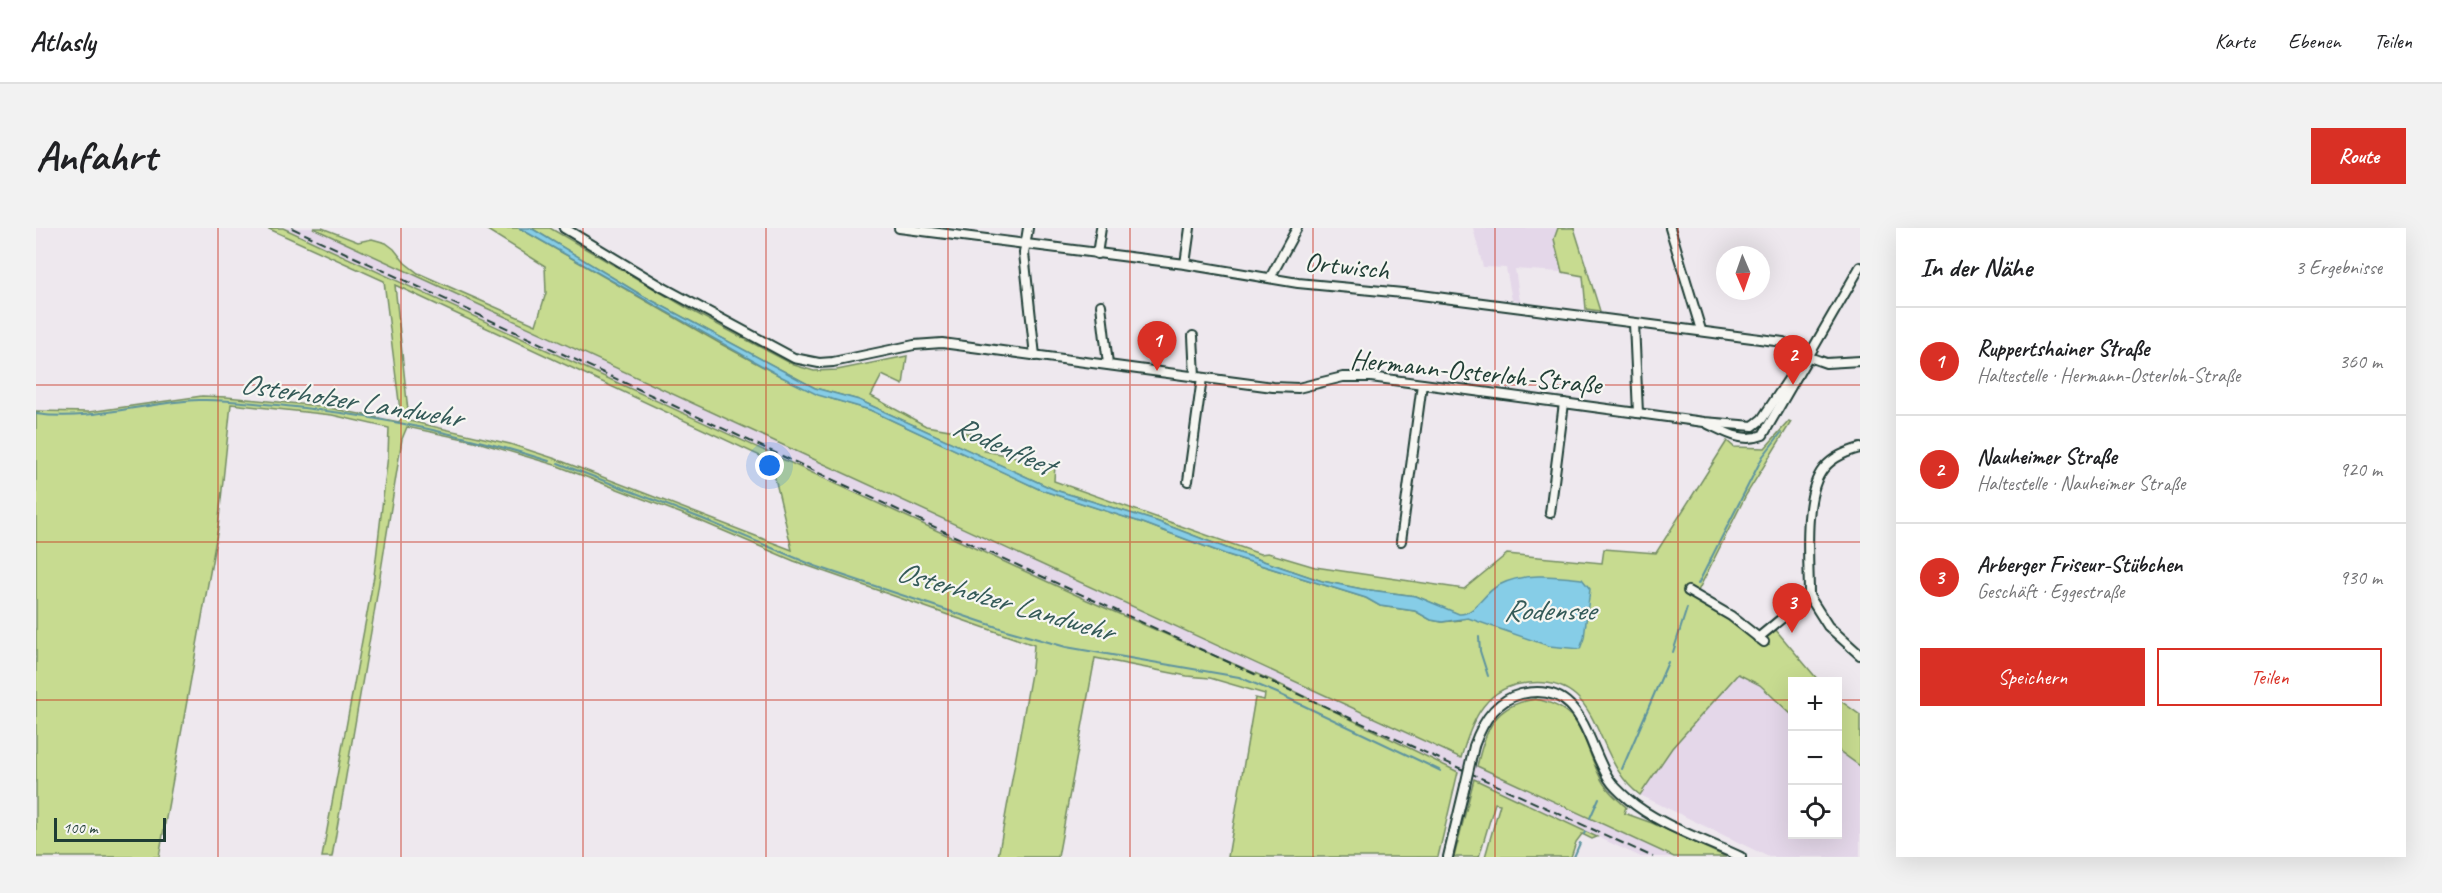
<!DOCTYPE html>
<html lang="de">
<meta charset="utf-8">
<style>
:root{--surface:#fff;--page:#f2f2f2;--text:#202124;--muted:#757577;--line:#e0e0e0;--accent:#d93025}
body{margin:0;font-family:Caveat,sans-serif;background:var(--page);color:var(--text)}
.controls{position:absolute;right:18px;bottom:18px;display:grid;overflow:hidden;border-radius:0px;box-shadow:0 6px 24px #0002}
.controls button{width:54px;height:54px;display:grid;place-items:center;padding:0;border:0;border-bottom:2px solid var(--line);background:var(--surface);color:var(--text);font:30px sans-serif}
.compass{position:absolute;left:1680px;top:18px;width:54px;height:54px;border-radius:50%;background:var(--surface);box-shadow:0 6px 24px #0002;rotate:178deg}
.scale{position:absolute;left:18px;bottom:15px;width:112px;box-sizing:border-box;padding-left:6px;border:3px solid #1f3d34;border-top:0;font-size:16px;line-height:21px;white-space:nowrap;color:#1f3d34;-webkit-text-stroke:4px #f6f6f2;paint-order:stroke}
.you{position:absolute;left:734px;top:238px;width:21px;height:21px;margin:-15px;border:4px solid #fff;border-radius:50%;background:#1a73e8;box-shadow:0 0 0 9px #1a73e833}
.badge{display:grid;place-items:center;width:39px;height:39px;border-radius:50%;background:var(--accent);color:#fff;font-size:20px;font-weight:700}
.pin{position:absolute;translate:-50% -50px;filter:drop-shadow(0 2px 3px #0008)}
.pin::after{content:'';position:absolute;top:32px;width:21px;height:18px;background:inherit;clip-path:polygon(0 0,100% 0,50% 100%)}
.list{margin:0;padding:0;list-style:none}
h2{display:flex;justify-content:space-between;align-items:center;height:78px;margin:0;padding:0 24px;font-size:26px}
h2 small{font-size:20px;font-weight:400;color:var(--muted)}
.list li{display:grid;grid-template-columns:39px 1fr auto;gap:18px;align-items:center;box-sizing:border-box;height:108px;padding:0 24px;border-top:2px solid var(--line)}
.list b{display:block;font-size:22px;white-space:nowrap}
.list p{margin:0;font-size:20px;white-space:nowrap;color:var(--muted)}
.list em{font-size:20px;font-style:normal;color:var(--muted)}
.actions{display:flex;gap:12px;padding:18px 24px}
.actions a{flex:1;padding:14px 0;border:2px solid var(--accent);border-radius:0px;text-align:center;font-size:21px;color:var(--accent)}
.actions .main{background:var(--accent);color:#fff}
.icon{flex:none;width:33px;height:33px;fill:none;stroke:currentColor;stroke-width:2;stroke-linecap:round;stroke-linejoin:round}
.map{position:relative;flex:none;width:1824px;height:629px;overflow:hidden;border-radius:0px}
header{display:flex;align-items:center;gap:36px;box-sizing:border-box;height:84px;padding:0 30px;background:var(--surface);border-bottom:2px solid var(--line)}
header strong{font-size:28px}
nav{display:flex;gap:33px;margin-inline-start:auto;font-size:21px}
.intro{display:flex;align-items:center;justify-content:space-between;box-sizing:border-box;height:144px;padding:0 36px}
h1{margin:0;font-size:42px}
.button{padding:15px 27px;border-radius:0px;background:var(--accent);color:#fff;font-size:21px;font-weight:700}
main{display:flex;gap:36px;padding:0 36px}
aside{flex:1;background:var(--surface);border-radius:0px;box-shadow:0 6px 24px #0002}
.map>svg:first-child{display:block}
</style>
<header>
<strong>Atlasly</strong>
<nav><a>Karte</a><a>Ebenen</a><a>Teilen</a></nav>
</header>
<div class="intro"><h1>Anfahrt</h1><a class="button">Route</a></div>
<main>
<div class="map">
<svg width="1824" height="629" viewBox="0 0 1824 629">
<rect width="100%" height="100%" fill="#eee8ee"/>
<filter id="ink" filterUnits="userSpaceOnUse"><feTurbulence type="fractalNoise" baseFrequency=".0167" numOctaves="2"/><feDisplacementMap in="SourceGraphic" scale="12" xChannelSelector="R" yChannelSelector="G"/><feConvolveMatrix kernelMatrix="1 2 1 2 8 2 1 2 1" color-interpolation-filters="sRGB"/></filter>
<g filter="url(#ink)">
<g fill="#e4d7e9">
<polygon points="247,0 277,0 1638,629 1605,629 1422,544 1237,453 1051,372"/>
<polygon points="1437,0 1522,0 1518,11 1526,44 1479,41 1484,73 1476,72 1470,40 1447,39"/>
<polygon points="1702,446 1724,457 1756,487 1756,606 1802,606 1802,522 1824,538 1824,629 1733,629 1604,567 1636,520"/>
</g>
<g fill="#c7db90" stroke="#738c62" stroke-width="1.5" fill-rule="evenodd">
<path d="M 231,0 L 247,0 L 1051,372 L 1237,453 L 1422,544 L 1402,629 L 1192,629 L 1219,470 L 1228,472 L 1229,466 L 1174,450 L 1151,448 L 1059,430 L 1022,629 L 962,629 L 996,440 L 998,417 L 758,333 L 662,292 L 519,237 L 438,213 L 371,199 L 366,211 L 337,392 L 296,629 L 286,629 L 338,348 L 352,227 L 353,200 L 296,187 L 195,176 L 182,300 L 123,629 L 0,629 L 0,183 L 53,184 L 166,168 L 190,169 L 284,178 L 363,194 L 365,190 L 348,53 ZM 359,57 L 735,233 L 756,322 L 520,231 L 474,216 L 373,193 Z"/>
<path d="M 277,0 L 286,0 L 322,14 L 336,11 L 350,15 L 358,21 L 369,35 L 382,45 L 500,97 L 510,65 L 509,38 L 448,0 L 483,0 L 685,116 L 746,149 L 793,170 L 834,182 L 1005,262 L 1107,295 L 1189,326 L 1330,370 L 1344,378 L 1379,383 L 1395,392 L 1406,394 L 1424,392 L 1422,386 L 1380,368 L 1326,361 L 1286,353 L 1198,323 L 1120,293 L 1019,262 L 823,172 L 779,160 L 602,65 L 495,0 L 514,0 L 658,84 L 758,137 L 778,143 L 801,142 L 871,128 L 867,157 L 846,147 L 835,168 L 890,198 L 949,208 L 948,223 L 1019,236 L 1018,253 L 1224,326 L 1232,325 L 1279,339 L 1428,361 L 1471,326 L 1566,335 L 1568,321 L 1620,325 L 1691,213 L 1698,219 L 1729,220 L 1753,193 L 1755,194 L 1710,267 L 1660,367 L 1726,411 L 1739,401 L 1783,453 L 1756,454 L 1756,487 L 1724,457 L 1702,446 L 1636,520 L 1604,567 C 1554,531 1570,441 1484,456 C 1446,462 1434,499 1425,530 Z"/>
<polygon points="1522,0 1538,0 1564,83 1550,81 1547,48 1526,44 1518,11"/>
<path d="M 1499,471 C 1547,480 1545,509 1563,547 C 1569,561 1580,570 1590,579 L 1588,585 L 1616,595 L 1690,629 L 1638,629 L 1441,538 C 1450,501 1458,477 1499,471 Z"/>
<polygon points="1802,471 1824,487 1824,538 1802,522"/>
<polygon points="1438,551 1561,609 1556,611 1546,606 1540,614 1535,629 1449,629 1464,576 1459,575 1443,629 1418,629"/>
</g>
<path fill="#86cde7" stroke="#5d939f" stroke-width="1.5" d="M 483,0 L 495,0 L 602,65 L 779,160 L 823,172 L 1019,262 L 1120,293 L 1198,323 L 1286,353 L 1326,361 L 1380,368 L 1423,386 C 1439,387 1447,365 1463,357 C 1488,344 1519,348 1546,351 L 1554,361 L 1548,410 L 1544,421 L 1513,418 L 1432,390 L 1406,394 L 1395,392 L 1379,383 L 1344,378 L 1330,370 L 1189,326 L 1107,295 L 1005,262 L 834,182 L 782,167 L 746,149 Z"/>
<g fill="none" stroke-linecap="round" stroke-linejoin="round">
<g stroke="#5d939f" stroke-width="2">
<path d="M 0,186 C 55,194 109,174 163,172 C 189,171 215,175 241,177 C 330,186 427,206 513,233"/>
<polyline points="522,235 667,291 779,338 970,402 1030,419 1203,449 1241,465 1405,543"/>
<polyline points="1662,356 1727,228 1745,205"/>
<polyline points="1443,409 1444,423 1452,448"/>
<polyline points="1637,424 1651,380"/>
<polyline points="1586,541 1632,434"/>
<polyline points="1554,590 1563,570"/>
<polyline points="1548,606 1549,604"/>
<polyline points="1538,629 1544,615"/>
</g>
<defs>
<g id="minor">
<polyline points="528,0 628,60 758,130 783,135 797,134 878,117 906,115 1237,159 1262,160 1307,149 1335,149 1668,194 1717,198 1726,191 1760,140 1773,129"/>
<polyline points="863,0 1149,36 1262,55 1377,66 1747,114 1754,119"/>
<polyline points="992,0 988,25 999,128"/>
<polyline points="1634,0 1665,102"/>
<polyline points="1061,26 1065,0"/>
<polyline points="1149,36 1154,0"/>
<polyline points="1234,50 1261,0"/>
<polyline points="1065,77 1072,136"/>
<polyline points="1598,95 1602,185"/>
<polyline points="1157,108 1159,149"/>
<polyline points="1773,129 1790,135 1824,133"/>
<path d="M 1672,196 C 1691,205 1707,215 1727,207 L 1824,39"/>
<polyline points="1152,253 1166,150"/>
<polyline points="1514,285 1528,175"/>
<polyline points="1365,313 1386,156"/>
<polyline points="1652,363 1695,388 1728,414"/>
<path d="M 1773,368 C 1773,334 1767,272 1785,244 C 1794,230 1809,224 1824,220"/>
<polyline points="1722,410 1773,368 1792,398 1824,427"/>
<path d="M 1438,518 C 1446,495 1460,472 1485,466 C 1547,452 1550,515 1573,551 C 1578,559 1585,565 1592,571 C 1620,596 1671,613 1705,629"/>
<polyline points="1412,629 1429,558"/>
</g>
</defs>
<use href="#minor" stroke="#1f3d34" stroke-width="12"/>
<use href="#minor" stroke="#f6f6f2" stroke-width="8"/>
<polyline stroke="#1f3d34" stroke-width="2" stroke-dasharray="9 4.5" stroke-linecap="butt" points="256,0 931,314 1617,629"/>
<defs>
<polyline id="minor-bridge" points="1429,558 1438,518"/>
</defs>
<use href="#minor-bridge" stroke="#1f3d34" stroke-width="12" stroke-linecap="butt"/>
<use href="#minor-bridge" stroke="#f6f6f2" stroke-width="8"/>
</g>
</g>
<path fill="none" stroke="#c8321e" stroke-width="1.5" stroke-opacity="0.55" d="M 182,0 L 182,629M 365,0 L 365,629M 547,0 L 547,629M 730,0 L 730,629M 912,0 L 912,629M 1094,0 L 1094,629M 1277,0 L 1277,629M 1459,0 L 1459,629M 1642,0 L 1642,629M 0,157 L 1824,157M 0,314 L 1824,314M 0,472 L 1756,472M 1802,472 L 1824,472"/>
<g text-anchor="middle" stroke-width="4.5" stroke-linejoin="round" paint-order="stroke">
<g font-size="28" fill="#1f3d34" stroke="#f6f6f2">
<text transform="translate(1311 37) rotate(6)" y="10">Ortwisch</text>
<text transform="translate(1440 143) rotate(6)" y="10">Hermann-Osterloh-Straße</text>
</g>
<g font-size="30" font-style="italic" fill="#345a58" stroke="#f6f6f2">
<text transform="translate(315 172) rotate(9)" y="10">Osterholzer Landwehr</text>
<text transform="translate(967 217) rotate(24)" y="10">Rodenfleet</text>
<text transform="translate(969 373) rotate(16)" y="10">Osterholzer Landwehr</text>
<text x="1513" y="392">Rodensee</text>
</g>
</g>
</svg>
<div class="controls">
<button>+</button>
<button>−</button>
<button><svg class="icon" aria-label="locate" viewBox="0 0 24 24"><circle cx="12" cy="12" r="6"/><path d="M12 2v4M12 18v4M2 12h4M18 12h4"/></svg></button>
</div>
<svg class="compass" viewBox="-18 -18 36 36"><path d="M0-13l5 13h-10z" fill="#e53935"/><path d="M0 13l5-13h-10z" fill="#757577"/></svg>
<div class="scale">100 m</div>
<div class="you"></div>
<div class="pin badge" style="left:1121px;top:143px">1</div>
<div class="pin badge" style="left:1757px;top:157px">2</div>
<div class="pin badge" style="left:1756px;top:405px">3</div>
</div>
<aside>
<h2>In der Nähe<small>3 Ergebnisse</small></h2>
<ul class="list">
<li><span class="badge">1</span><div><b>Ruppertshainer Straße</b><p>Haltestelle · Hermann-Osterloh-Straße</p></div><em>360 m</em></li>
<li><span class="badge">2</span><div><b>Nauheimer Straße</b><p>Haltestelle · Nauheimer Straße</p></div><em>920 m</em></li>
<li><span class="badge">3</span><div><b>Arberger Friseur-Stübchen</b><p>Geschäft · Eggestraße</p></div><em>930 m</em></li>
</ul>
<div class="actions"><a class="main">Speichern</a><a>Teilen</a></div>
</aside>
</main>
